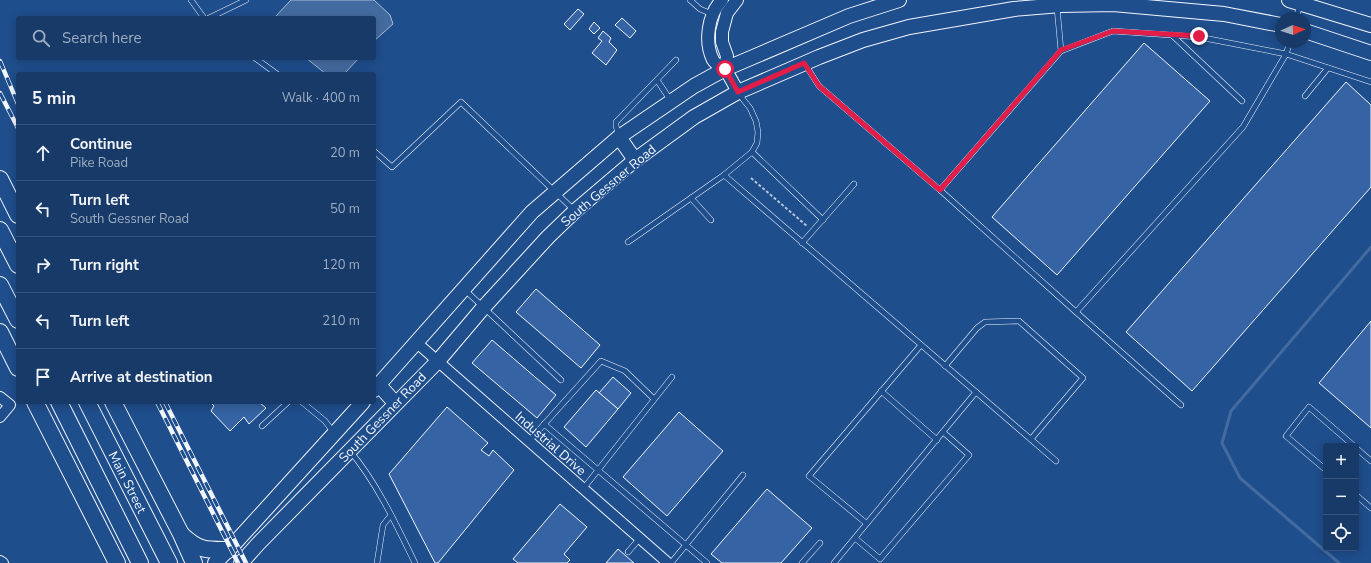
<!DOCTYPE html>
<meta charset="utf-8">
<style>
:root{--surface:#173a69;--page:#244571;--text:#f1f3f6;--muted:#9eadc0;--line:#36547d}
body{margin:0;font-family:"Nunito Sans",sans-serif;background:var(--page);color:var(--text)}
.controls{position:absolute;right:12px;bottom:12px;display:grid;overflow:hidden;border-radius:4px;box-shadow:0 2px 10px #0003}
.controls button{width:36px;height:36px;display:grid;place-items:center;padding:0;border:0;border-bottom:1px solid var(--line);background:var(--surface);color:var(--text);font:20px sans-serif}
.compass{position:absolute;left:1275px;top:12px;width:36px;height:36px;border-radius:50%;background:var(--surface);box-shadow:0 2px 10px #0003;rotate:87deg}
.stop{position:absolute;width:12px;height:12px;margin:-9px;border:3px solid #e11d48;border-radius:50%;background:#fff}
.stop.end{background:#e11d48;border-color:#fff;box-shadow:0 1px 4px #0008}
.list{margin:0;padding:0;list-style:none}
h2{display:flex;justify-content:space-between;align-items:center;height:52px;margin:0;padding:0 16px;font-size:17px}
h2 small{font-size:13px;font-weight:400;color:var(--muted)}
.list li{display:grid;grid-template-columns:26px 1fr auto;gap:12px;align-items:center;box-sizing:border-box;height:56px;padding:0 16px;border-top:1px solid var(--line)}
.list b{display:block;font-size:15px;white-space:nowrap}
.list p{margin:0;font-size:13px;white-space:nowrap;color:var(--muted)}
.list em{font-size:13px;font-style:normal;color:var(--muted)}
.icon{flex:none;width:22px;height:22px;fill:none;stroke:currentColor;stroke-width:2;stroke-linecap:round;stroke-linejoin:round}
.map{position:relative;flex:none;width:1371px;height:563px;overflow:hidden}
.search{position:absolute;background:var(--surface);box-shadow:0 2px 10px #0003;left:16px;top:16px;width:360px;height:44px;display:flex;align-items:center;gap:10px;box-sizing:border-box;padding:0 14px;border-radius:4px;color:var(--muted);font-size:15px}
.panel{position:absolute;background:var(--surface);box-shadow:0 2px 10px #0003;left:16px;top:72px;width:360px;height:332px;border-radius:4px}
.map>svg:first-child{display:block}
</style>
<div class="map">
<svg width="1371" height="563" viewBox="0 0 1371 563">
<rect width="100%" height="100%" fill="#1f4e8c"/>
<g fill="#446ba0" stroke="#a8bbd7">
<polygon points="291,0 374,0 390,15 393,24 374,41 374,18 274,18"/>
<polygon points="306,58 359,58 344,74 326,74"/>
</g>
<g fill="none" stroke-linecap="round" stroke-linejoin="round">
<polyline stroke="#446ba0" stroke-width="3" points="1339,563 1240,478 1222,443 1231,411 1371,247"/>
</g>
<g fill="#3563a3" stroke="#f2f6ff">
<polygon points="578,9 584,14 570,30 564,24"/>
<polygon points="622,18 636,31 630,38 615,25"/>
<polygon points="594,22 600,28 594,34 589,29"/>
<polygon points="603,31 611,38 609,42 617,50 606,65 592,53 602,41 598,38"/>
<polygon points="1144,43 1210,101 1057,275 992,217"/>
<polygon points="1346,82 1371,105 1371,187 1192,391 1126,332"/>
<polygon points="536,289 600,345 581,368 516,312"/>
<polygon points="1371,321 1371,428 1319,383"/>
<polygon points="492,340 556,395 537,418 472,363"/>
<polygon points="613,377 631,393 618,409 599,393"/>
<polygon points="596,390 618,409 586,447 564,427"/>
<polygon points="210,402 261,402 260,403 266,408 249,424 244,417 230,431 211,411 214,406"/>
<polygon points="447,407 488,443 481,450 489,456 493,450 514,470 438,563 435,563 389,474"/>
<polygon points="679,412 723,451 667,516 623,477"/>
<polygon points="767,489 812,528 781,563 722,563 711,554"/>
<polygon points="560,504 587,527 564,554 570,560 567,563 518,563 513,559"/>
<polygon points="618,549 634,563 606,563"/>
</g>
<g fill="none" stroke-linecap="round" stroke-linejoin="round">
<defs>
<g id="service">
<polyline points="191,0 204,18"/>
<polyline points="690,0 700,9 712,14"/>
<polyline points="209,18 246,0"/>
<polyline points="1296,18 1300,5"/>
<polyline points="1172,35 1242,101"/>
<polyline points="1061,51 1113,31 1199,37 1286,54 1290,42"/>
<polyline points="255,58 277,74"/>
<polyline points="805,64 819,86 940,190 1061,51 1057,7"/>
<polyline points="657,80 671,101"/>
<polyline points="1305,96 1328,68"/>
<polyline points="619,136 616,126 616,122 676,60"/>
<polyline points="374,151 392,167 461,102 574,210"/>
<polyline points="752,152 823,220"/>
<polyline points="724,175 1056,461"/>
<polyline points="940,190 1076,312 1243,127 1286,54 1371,82"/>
<polyline points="691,198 711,220"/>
<polyline points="628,242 724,175 752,152 757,143 758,132 756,121 750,108 738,93"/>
<polyline points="802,243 854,184"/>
<polyline points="465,290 561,380"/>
<polyline points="1076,312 1181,405"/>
<polyline points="945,366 977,328 985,322 1019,321 1083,378 1031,439"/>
<polyline points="881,391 937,440"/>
<polyline points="302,402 325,421 334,433"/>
<polyline points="544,424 707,563"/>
<polyline points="262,426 288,402"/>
<polyline points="529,441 601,361 625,371 654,399"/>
<polyline points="1356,448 1371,461"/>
<path d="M 350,451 C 377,483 397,526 415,563"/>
<polyline points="1326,470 1286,436 1309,407 1354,446"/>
<polyline points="583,489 672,377"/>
<polyline points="1356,495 1371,508"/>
<polyline points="866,523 809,476 921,345"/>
<polyline points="855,538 880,559 969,455 943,432"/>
<polyline points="628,552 640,538"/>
<polyline points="377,563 383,525 391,515"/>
<polyline points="671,563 743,475"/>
<polyline points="802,563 820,543"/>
<polyline points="834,563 976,392"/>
</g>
<g id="minor">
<polyline points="417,343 668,563"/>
<polyline points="0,397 10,405 0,417"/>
<polyline points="0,561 3,563"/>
</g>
<g id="tertiary">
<path d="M 722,0 C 708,14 704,42 713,60 C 716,65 721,66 725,70 C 730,76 734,85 738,92"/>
<polyline points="725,69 727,56 722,42 722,32 727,13 737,0"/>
</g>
<g id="secondary">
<polyline points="1289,0 1371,25"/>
<polyline points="1305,31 1371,53"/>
<polyline points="619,137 635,160"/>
<polyline points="379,385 395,403"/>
<polyline points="374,390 532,212 619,137 694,86 725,69 849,16 899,0"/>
<polyline points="215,563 234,544 363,402"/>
<polyline points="241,563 258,544 438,361 483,308 548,237 575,211 635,160 694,117 738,92 819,57 863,40 909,27 1014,9 1061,5 1113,4 1224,14 1281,25"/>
</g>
<g id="trunk">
<polyline points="0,179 18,215"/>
<polyline points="0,230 18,265"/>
<polyline points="0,285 18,320"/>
<polyline points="0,332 18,368"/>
<polyline points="35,402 117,563"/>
<polyline points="59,402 140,563"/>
<polyline points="87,402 169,563"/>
<polyline points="113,402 181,534 194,563"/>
<path d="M 182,535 C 199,551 206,550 228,550"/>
</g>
</defs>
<use href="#service" stroke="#f2f6ff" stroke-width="6"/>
<use href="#minor" stroke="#f2f6ff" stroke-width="12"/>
<use href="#tertiary" stroke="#f2f6ff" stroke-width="14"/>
<use href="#secondary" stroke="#f2f6ff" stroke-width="16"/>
<use href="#trunk" stroke="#f2f6ff" stroke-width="18"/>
<polyline stroke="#b3c4dc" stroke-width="2" stroke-dasharray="3 2" stroke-linecap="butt" points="751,178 808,227"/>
<use href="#service" stroke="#1f4e8c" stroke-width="5"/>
<use href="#minor" stroke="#1f4e8c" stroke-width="10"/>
<use href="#tertiary" stroke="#1f4e8c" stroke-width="12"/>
<use href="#secondary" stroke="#1f4e8c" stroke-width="14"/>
<use href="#trunk" stroke="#1f4e8c" stroke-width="16"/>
<defs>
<g id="rail">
<polyline points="0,61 18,104"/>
<polyline points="0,93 18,128"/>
<polyline points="157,402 238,563"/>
<polyline points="165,402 246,563"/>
</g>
</defs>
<use href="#rail" stroke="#f2f6ff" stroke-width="4.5"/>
<use href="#rail" stroke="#1f4e8c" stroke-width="3" stroke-dasharray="9" stroke-linecap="butt"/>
</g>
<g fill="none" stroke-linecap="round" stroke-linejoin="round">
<polyline stroke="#e11d48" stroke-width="5" points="725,69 738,92 804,63 819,86 940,190 1061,50 1113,31 1199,36"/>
</g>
<g text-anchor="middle" stroke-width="3" stroke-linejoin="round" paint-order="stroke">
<g font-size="13" fill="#f2f6ff" stroke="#1f4e8c">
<text transform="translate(608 185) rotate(-40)" y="5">South Gessner Road</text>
<text transform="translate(382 417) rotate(-46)" y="5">South Gessner Road</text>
<text transform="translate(551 443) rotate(41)" y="5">Industrial Drive</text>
<text transform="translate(128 482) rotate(63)" y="5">Main Street</text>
</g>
</g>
</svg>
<div class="controls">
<button>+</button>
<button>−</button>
<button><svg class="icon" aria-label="locate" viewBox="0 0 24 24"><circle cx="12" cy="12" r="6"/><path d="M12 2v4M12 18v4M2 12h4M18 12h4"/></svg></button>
</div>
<svg class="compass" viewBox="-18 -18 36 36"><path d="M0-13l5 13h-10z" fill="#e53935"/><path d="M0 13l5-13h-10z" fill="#9eadc0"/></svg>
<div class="stop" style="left:725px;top:69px"></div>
<div class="stop end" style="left:1199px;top:36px"></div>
<div class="search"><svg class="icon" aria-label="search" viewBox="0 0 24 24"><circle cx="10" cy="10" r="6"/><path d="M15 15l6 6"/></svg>Search here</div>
<section class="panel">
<h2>5 min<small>Walk · 400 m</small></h2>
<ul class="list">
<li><svg class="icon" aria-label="ahead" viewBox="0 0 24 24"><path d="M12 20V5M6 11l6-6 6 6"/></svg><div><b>Continue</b><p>Pike Road</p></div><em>20 m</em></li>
<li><svg class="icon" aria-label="left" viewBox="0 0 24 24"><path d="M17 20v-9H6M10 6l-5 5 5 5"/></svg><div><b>Turn left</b><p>South Gessner Road</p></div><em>50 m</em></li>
<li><svg class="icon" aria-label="right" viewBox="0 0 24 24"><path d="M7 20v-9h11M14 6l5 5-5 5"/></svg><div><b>Turn right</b></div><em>120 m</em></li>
<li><svg class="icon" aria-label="left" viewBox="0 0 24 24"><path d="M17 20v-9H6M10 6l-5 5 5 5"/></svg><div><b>Turn left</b></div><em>210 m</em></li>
<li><svg class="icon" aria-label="arrive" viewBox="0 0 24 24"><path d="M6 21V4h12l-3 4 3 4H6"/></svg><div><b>Arrive at destination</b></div></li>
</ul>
</section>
</div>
